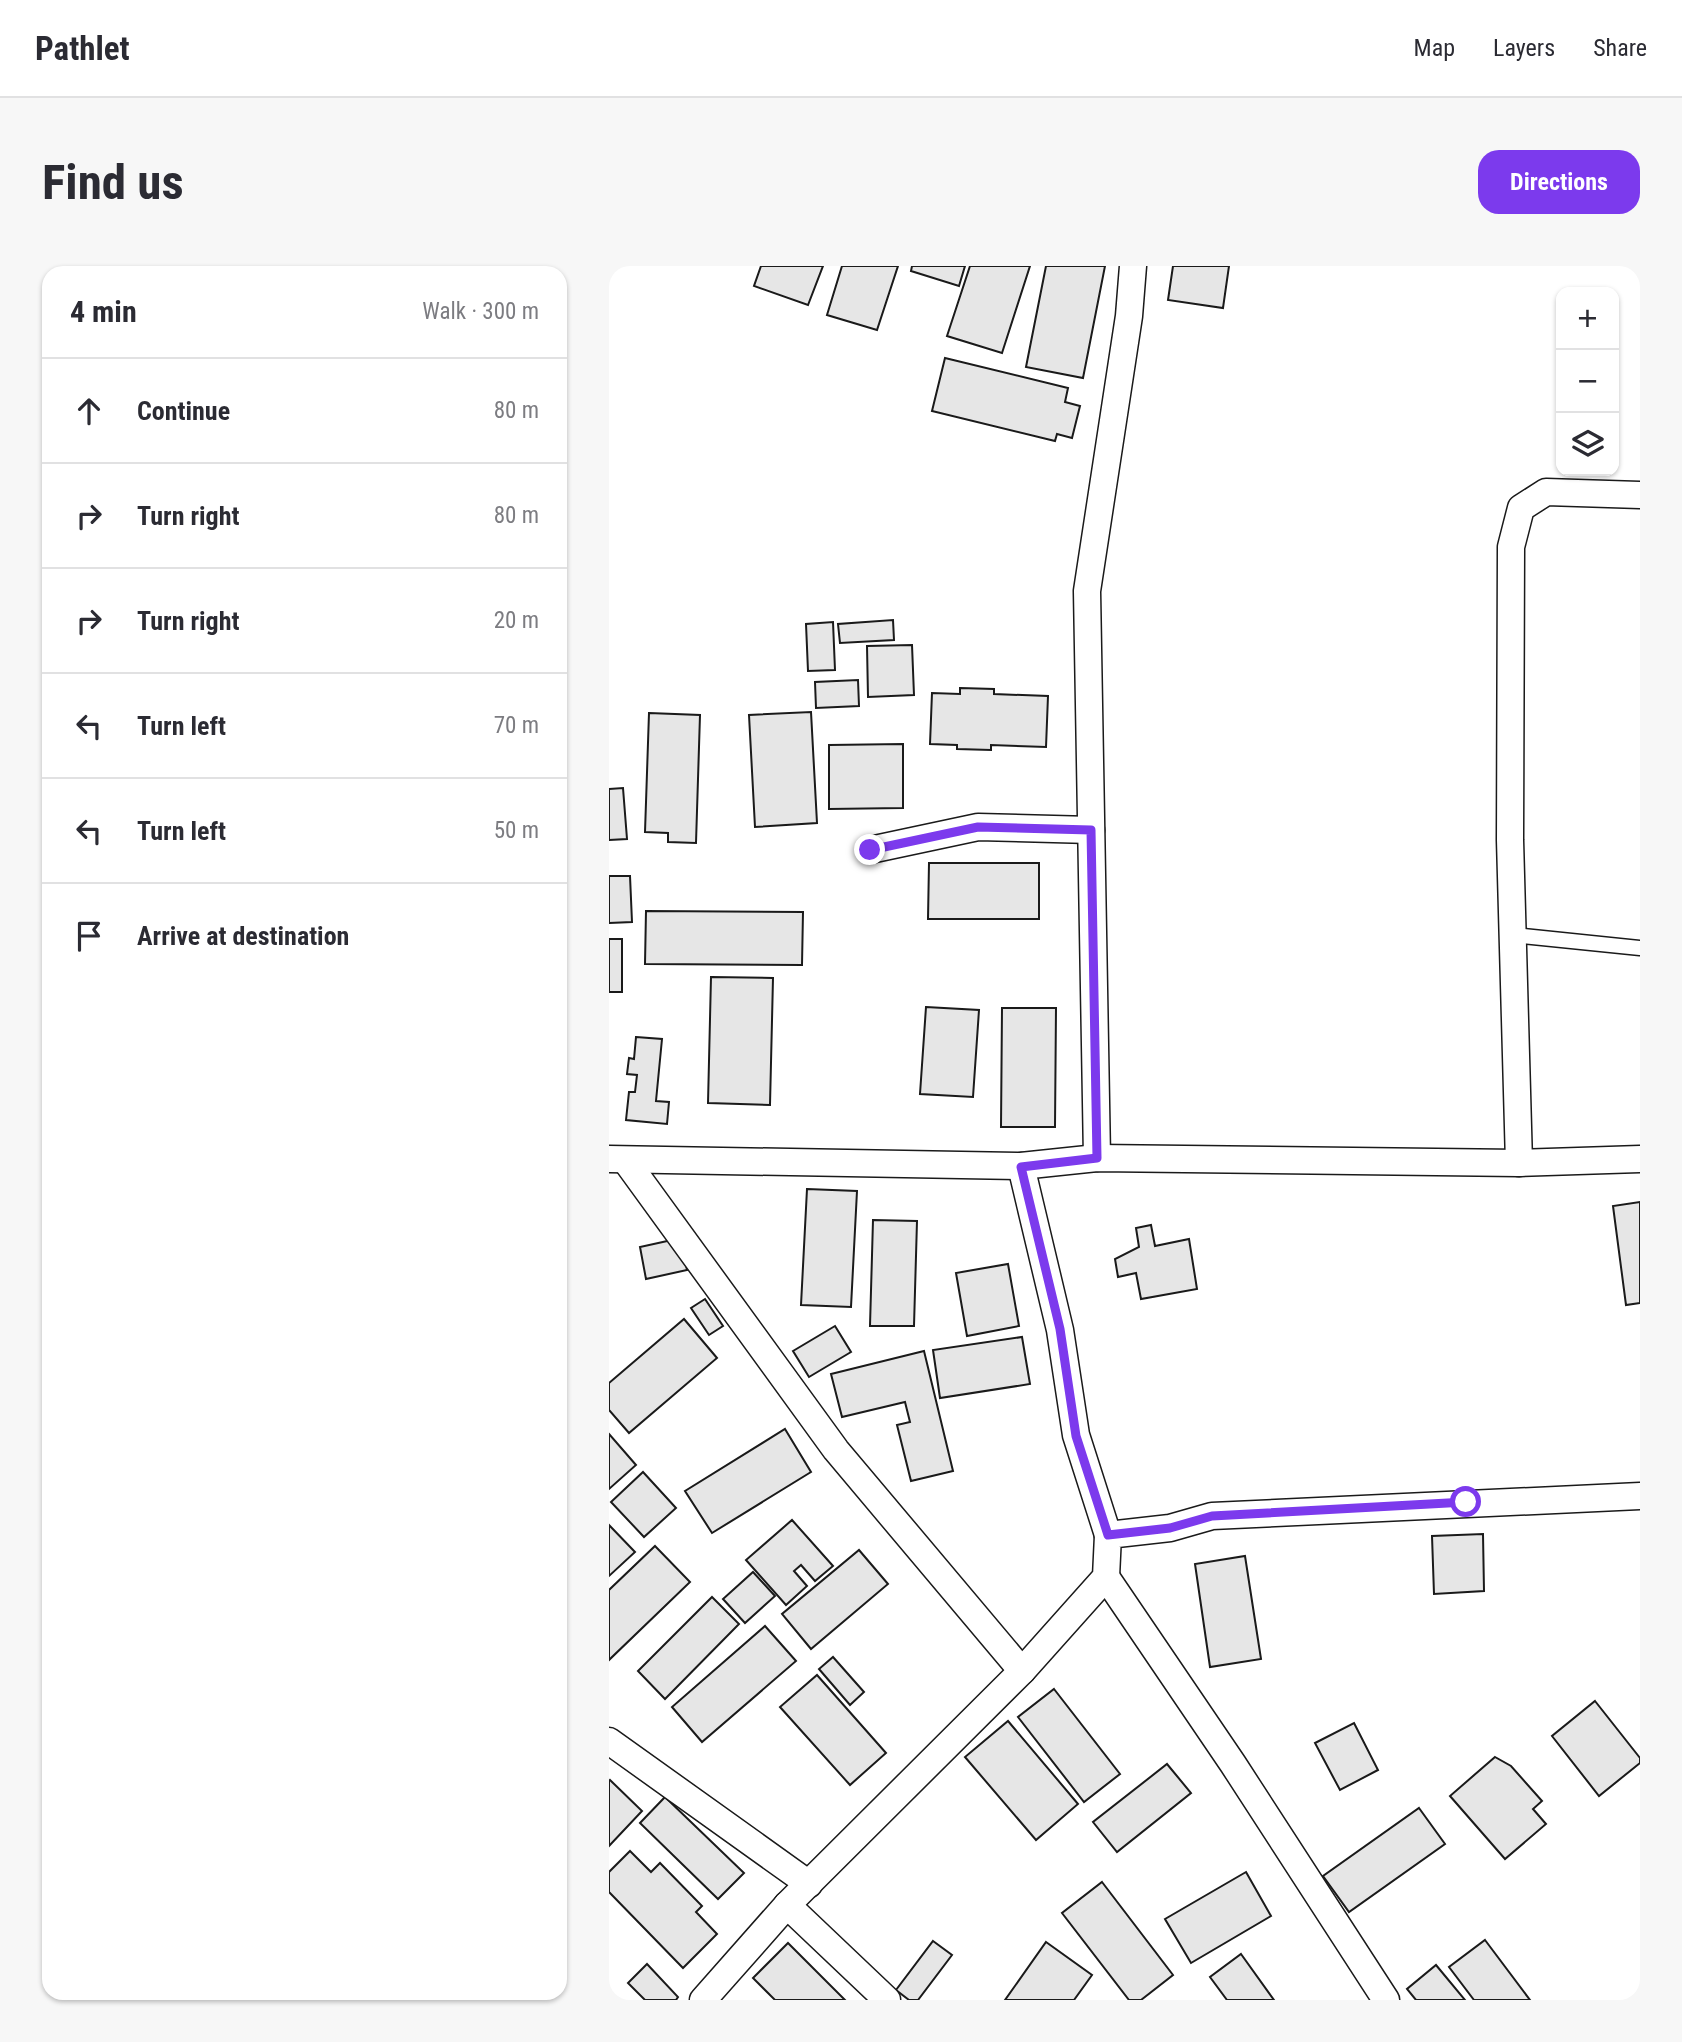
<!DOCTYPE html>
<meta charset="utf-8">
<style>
:root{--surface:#fff;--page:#f7f7f7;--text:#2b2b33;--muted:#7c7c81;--line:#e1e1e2;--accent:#7c3aed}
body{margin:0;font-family:"Roboto Condensed",sans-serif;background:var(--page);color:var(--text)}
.controls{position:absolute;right:21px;top:21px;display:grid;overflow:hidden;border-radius:14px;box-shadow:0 2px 5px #0004}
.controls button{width:63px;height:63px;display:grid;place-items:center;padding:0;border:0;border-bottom:2px solid var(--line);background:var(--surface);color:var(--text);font:35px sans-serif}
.stop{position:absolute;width:21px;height:21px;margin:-16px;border:5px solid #7c3aed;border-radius:50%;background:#fff}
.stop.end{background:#7c3aed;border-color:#fff;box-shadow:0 2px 7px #0008}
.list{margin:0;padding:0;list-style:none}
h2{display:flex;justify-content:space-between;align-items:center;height:91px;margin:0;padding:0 28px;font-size:30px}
h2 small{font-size:23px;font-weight:400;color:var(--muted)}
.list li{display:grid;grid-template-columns:46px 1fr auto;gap:21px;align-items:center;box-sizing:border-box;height:105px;padding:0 28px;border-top:2px solid var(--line)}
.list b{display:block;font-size:26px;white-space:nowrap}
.list em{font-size:23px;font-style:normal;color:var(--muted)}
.icon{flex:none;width:38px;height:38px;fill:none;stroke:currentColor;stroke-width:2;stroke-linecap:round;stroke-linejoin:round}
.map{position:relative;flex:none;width:1031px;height:1734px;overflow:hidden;border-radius:21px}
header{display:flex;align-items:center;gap:42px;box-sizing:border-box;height:98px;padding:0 35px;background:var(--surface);border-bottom:2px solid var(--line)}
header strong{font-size:33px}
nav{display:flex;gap:38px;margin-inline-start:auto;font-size:24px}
.intro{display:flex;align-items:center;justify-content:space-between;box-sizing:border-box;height:168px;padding:0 42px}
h1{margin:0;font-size:49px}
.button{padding:18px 32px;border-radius:21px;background:var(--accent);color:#fff;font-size:24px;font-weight:700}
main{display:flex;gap:42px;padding:0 42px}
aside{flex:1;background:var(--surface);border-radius:21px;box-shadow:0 2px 5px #0004}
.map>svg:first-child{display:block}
</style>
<header>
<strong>Pathlet</strong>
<nav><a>Map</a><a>Layers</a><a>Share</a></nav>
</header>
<div class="intro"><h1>Find us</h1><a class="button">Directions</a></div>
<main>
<aside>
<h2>4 min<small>Walk · 300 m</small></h2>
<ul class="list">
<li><svg class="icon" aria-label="ahead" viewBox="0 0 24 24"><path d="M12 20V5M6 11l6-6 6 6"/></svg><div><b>Continue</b></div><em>80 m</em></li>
<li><svg class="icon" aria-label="right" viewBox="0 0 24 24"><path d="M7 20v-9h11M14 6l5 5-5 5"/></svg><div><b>Turn right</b></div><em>80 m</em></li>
<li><svg class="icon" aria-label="right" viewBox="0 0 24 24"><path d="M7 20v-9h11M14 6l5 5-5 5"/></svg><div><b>Turn right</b></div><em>20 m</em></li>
<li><svg class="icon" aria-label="left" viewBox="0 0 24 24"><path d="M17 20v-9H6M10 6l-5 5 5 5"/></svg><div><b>Turn left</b></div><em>70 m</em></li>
<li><svg class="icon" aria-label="left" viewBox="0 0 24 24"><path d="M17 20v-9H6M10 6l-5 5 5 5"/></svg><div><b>Turn left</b></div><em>50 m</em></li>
<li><svg class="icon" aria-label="arrive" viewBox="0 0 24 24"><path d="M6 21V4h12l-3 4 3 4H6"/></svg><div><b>Arrive at destination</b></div></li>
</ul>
</aside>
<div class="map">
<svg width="1031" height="1734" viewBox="0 0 1031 1734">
<rect width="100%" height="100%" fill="#fff"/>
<g fill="#e6e6e6" stroke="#1a1a1a" stroke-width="2">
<polygon points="152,0 214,0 199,39 145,20"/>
<polygon points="233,0 289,0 268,64 218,49"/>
<polygon points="303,0 356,0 350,20 302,5"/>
<polygon points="361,0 421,0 393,87 338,70"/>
<polygon points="437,0 496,0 474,112 417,101"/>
<polygon points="564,0 620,0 614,42 559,34"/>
<polygon points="336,92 459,122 456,136 471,140 463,172 448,168 446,175 323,145"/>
<polygon points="284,354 285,374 231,377 229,358"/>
<polygon points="224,356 226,404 199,405 197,358"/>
<polygon points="303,379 305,429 259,431 258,380"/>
<polygon points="249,414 250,440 207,442 206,416"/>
<polygon points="351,422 385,423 385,428 439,430 437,481 382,479 382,484 348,483 348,479 321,478 323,427 351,428"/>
<polygon points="202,446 208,557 146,561 140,449"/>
<polygon points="40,447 91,449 87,577 59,576 59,567 36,566"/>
<polygon points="294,478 294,542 220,543 220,479"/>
<polygon points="14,522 18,573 0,574 0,523"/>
<polygon points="320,597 430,597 430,653 319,653"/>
<polygon points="0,610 21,610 23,656 0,657"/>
<polygon points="37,645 194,646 193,699 36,698"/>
<rect x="0" y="673" width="13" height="53"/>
<polygon points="102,711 164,712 161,839 99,837"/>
<polygon points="317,741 370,744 364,831 311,828"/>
<polygon points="393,742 447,742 446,861 392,861"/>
<polygon points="27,771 53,773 47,835 60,836 58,858 17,854 20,826 26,826 28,809 18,808 20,792 25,793"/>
<polygon points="198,923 248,925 242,1041 192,1039"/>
<polygon points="1031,936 1031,1037 1017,1039 1004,940"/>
<polygon points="264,954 308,955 305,1060 261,1060"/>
<polygon points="542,959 546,980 580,973 588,1023 532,1033 527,1007 509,1011 506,993 530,981 527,962"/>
<polygon points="72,972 78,1004 37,1013 31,981"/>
<polygon points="399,998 410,1060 358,1070 347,1007"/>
<polygon points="96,1033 114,1060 100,1069 82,1042"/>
<polygon points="75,1053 108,1092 20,1167 0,1144 0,1117"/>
<polygon points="226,1060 242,1086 200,1111 184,1085"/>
<polygon points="413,1071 421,1118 331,1132 324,1084"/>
<polygon points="315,1085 344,1205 302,1215 288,1159 301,1156 296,1136 233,1151 222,1108"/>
<polygon points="176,1163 202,1206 103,1267 76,1225"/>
<polygon points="0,1168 27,1199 0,1223"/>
<polygon points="34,1206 67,1242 35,1271 2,1236"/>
<polygon points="183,1254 224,1300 206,1315 192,1299 185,1305 198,1320 177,1339 137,1294"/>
<polygon points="0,1259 26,1286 0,1310"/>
<polygon points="874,1268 875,1325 825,1328 823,1270"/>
<polygon points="46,1280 81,1316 0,1394 0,1324"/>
<polygon points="250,1284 279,1318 202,1383 173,1348"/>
<polygon points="636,1290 652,1393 601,1401 586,1298"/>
<polygon points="144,1306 166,1330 136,1357 114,1333"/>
<polygon points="103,1331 130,1358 56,1433 29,1405"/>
<polygon points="156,1360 187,1395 93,1476 63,1441"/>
<polygon points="224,1391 255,1426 241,1439 210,1403"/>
<polygon points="208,1409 277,1487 241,1519 171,1441"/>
<polygon points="445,1423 511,1508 475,1536 409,1451"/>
<polygon points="986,1435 1031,1492 1031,1497 990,1530 943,1470"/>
<polygon points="399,1455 469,1538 427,1574 356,1491"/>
<polygon points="745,1457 769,1504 731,1524 706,1477"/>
<polygon points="886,1491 902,1500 933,1535 924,1543 937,1558 896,1593 841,1530"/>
<polygon points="558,1498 582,1527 508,1586 484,1556"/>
<polygon points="1,1514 33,1545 0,1580 0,1515"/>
<polygon points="56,1531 135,1607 109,1633 31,1557"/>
<polygon points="810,1542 836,1578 740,1646 714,1610"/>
<polygon points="21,1585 42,1606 51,1597 93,1640 87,1646 108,1668 74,1702 0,1626 0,1606"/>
<polygon points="637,1606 662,1650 582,1697 556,1653"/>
<polygon points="493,1616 564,1709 532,1734 520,1734 453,1647"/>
<polygon points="876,1674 921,1734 865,1734 840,1701"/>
<polygon points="324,1675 343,1689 309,1734 300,1734 287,1724"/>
<polygon points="437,1676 483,1709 465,1734 396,1734"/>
<polygon points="179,1677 236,1734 166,1734 144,1712"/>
<polygon points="632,1688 665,1734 618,1734 601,1711"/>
<polygon points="38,1698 69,1731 67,1734 36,1734 19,1717"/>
<polygon points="827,1699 856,1734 807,1734 798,1723"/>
</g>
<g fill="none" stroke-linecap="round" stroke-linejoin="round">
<defs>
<polyline id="service" points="904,669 1031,682"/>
<g id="minor">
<polyline points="261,584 369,561 482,564"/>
<polyline points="488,892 478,325 520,50 524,0"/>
<polyline points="0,893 412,900 488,892 910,897 1031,893"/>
<polyline points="17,895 227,1184 413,1405"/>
<polyline points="910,897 901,574 902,281 912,242 937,226 1031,229"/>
<polyline points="412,900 451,1064 467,1169 499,1269"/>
<polyline points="497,1311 624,1498 777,1734"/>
<polyline points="0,1475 200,1618"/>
<polyline points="178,1639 278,1734"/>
<polyline points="94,1734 178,1639 413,1405 497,1311 499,1269 561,1262 603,1250 1031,1230"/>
</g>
</defs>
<use href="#service" stroke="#1a1a1a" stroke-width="17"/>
<use href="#minor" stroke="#1a1a1a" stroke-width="29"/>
<use href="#service" stroke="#fff" stroke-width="14"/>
<use href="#minor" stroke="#fff" stroke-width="26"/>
</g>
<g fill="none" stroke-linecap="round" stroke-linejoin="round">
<polyline stroke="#7c3aed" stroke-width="9" points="261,584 369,561 482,564 488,892 412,901 451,1063 467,1170 499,1269 561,1262 603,1250 857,1236"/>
</g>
</svg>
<div class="controls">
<button>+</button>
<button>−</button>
<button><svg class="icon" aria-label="layers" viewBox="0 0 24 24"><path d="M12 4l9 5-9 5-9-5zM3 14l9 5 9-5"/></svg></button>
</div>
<div class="stop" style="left:857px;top:1236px"></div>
<div class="stop end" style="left:261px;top:584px"></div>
</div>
</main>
